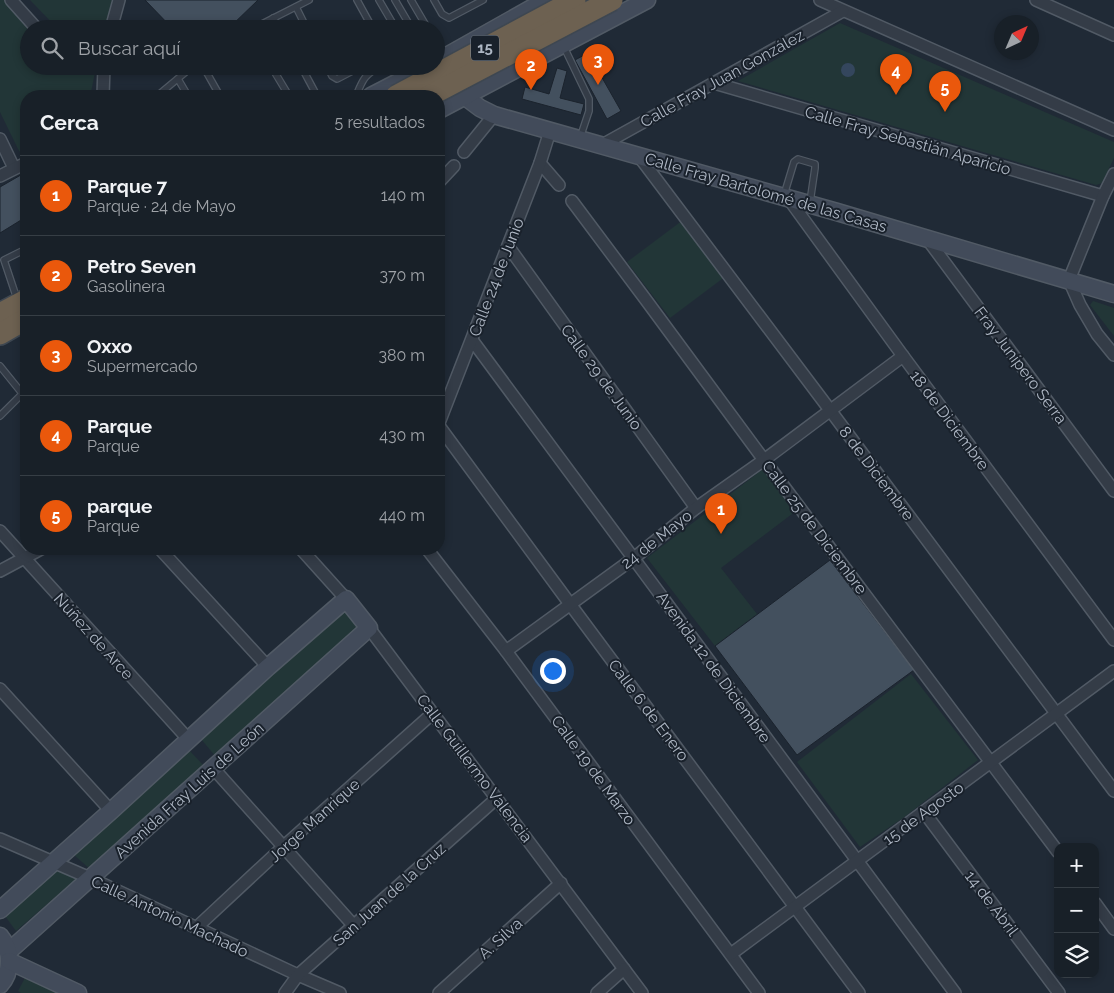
<!DOCTYPE html>
<html lang="es">
<meta charset="utf-8">
<style>
:root{--surface:#182028;--page:#252d34;--text:#f1f3f6;--muted:#9fa3a8;--line:#363e45;--accent:#ea580c}
body{margin:0;font-family:Raleway,sans-serif;background:var(--page);color:var(--text)}
.controls{position:absolute;right:15px;bottom:15px;display:grid;overflow:hidden;border-radius:10px;box-shadow:0 2px 8px #0003}
.controls button{width:45px;height:45px;display:grid;place-items:center;padding:0;border:0;border-bottom:1px solid var(--line);background:var(--surface);color:var(--text);font:25px sans-serif}
.compass{position:absolute;left:994px;top:15px;width:45px;height:45px;border-radius:50%;background:var(--surface);box-shadow:0 2px 8px #0003;rotate:44deg}
.you{position:absolute;left:552px;top:670px;width:18px;height:18px;margin:-12px;border:4px solid #fff;border-radius:50%;background:#1a73e8;box-shadow:0 0 0 8px #1a73e833}
.badge{display:grid;place-items:center;width:32px;height:32px;border-radius:50%;background:var(--accent);color:#fff;font-size:16px;font-weight:700}
.pin{position:absolute;translate:-50% -41px;filter:drop-shadow(0 1px 2px #0008)}
.pin::after{content:'';position:absolute;top:26px;width:18px;height:15px;background:inherit;clip-path:polygon(0 0,100% 0,50% 100%)}
.list{margin:0;padding:0;list-style:none}
h2{display:flex;justify-content:space-between;align-items:center;height:65px;margin:0;padding:0 20px;font-size:21px}
h2 small{font-size:16px;font-weight:400;color:var(--muted)}
.list li{display:grid;grid-template-columns:32px 1fr auto;gap:15px;align-items:center;box-sizing:border-box;height:80px;padding:0 20px;border-top:1px solid var(--line)}
.list b{display:block;font-size:19px;white-space:nowrap}
.list p{margin:0;font-size:16px;white-space:nowrap;color:var(--muted)}
.list em{font-size:16px;font-style:normal;color:var(--muted)}
.icon{flex:none;width:28px;height:28px;fill:none;stroke:currentColor;stroke-width:2;stroke-linecap:round;stroke-linejoin:round}
.map{position:relative;flex:none;width:1114px;height:993px;overflow:hidden}
.search{position:absolute;background:var(--surface);box-shadow:0 2px 8px #0003;left:20px;top:20px;width:425px;height:55px;display:flex;align-items:center;gap:12px;box-sizing:border-box;padding:0 18px;border-radius:28px;color:var(--muted);font-size:19px}
.panel{position:absolute;background:var(--surface);box-shadow:0 2px 8px #0003;left:20px;top:90px;width:425px;height:465px;border-radius:20px}
.map>svg:first-child{display:block}
</style>
<div class="map">
<svg width="1114" height="993" viewBox="0 0 1114 993">
<rect width="100%" height="100%" fill="#202a36"/>
<g fill="#223637">
<polygon points="0,0 6,0 33,29 29,29 29,66 95,66 96,68 91,92 92,96 26,96 26,152 23,154 19,151 0,112"/>
<polygon points="30,0 112,0 105,29 58,29"/>
<polygon points="840,23 1114,142 1114,158 1102,183 1096,185 738,81"/>
<polygon points="683,220 726,276 670,318 627,262"/>
<polygon points="1093,301 1114,308 1114,336 1090,305"/>
<polygon points="763,469 796,511 721,568 757,614 715,646 647,558"/>
<polygon points="345,609 362,629 216,757 201,739"/>
<polygon points="911,674 978,760 903,818 860,847 797,762"/>
<polygon points="188,749 205,767 91,870 73,854"/>
<polygon points="56,870 76,879 16,931 5,916"/>
<polygon points="26,976 65,993 21,993 18,991"/>
</g>
<circle fill="#34465d" cx="848" cy="70" r="7"/>
<g fill="#43505e" stroke="#1b232d">
<polygon points="145,0 258,0 228,29 173,29"/>
<polygon points="588,53 621,111 607,119 575,60"/>
<polygon points="557,68 567,71 560,98 584,104 581,115 522,99 525,87 549,94"/>
<polygon points="26,172 26,217 0,233 0,187"/>
<polygon points="830,560 914,670 797,755 715,646"/>
</g>
<g fill="none" stroke-linecap="round" stroke-linejoin="round">
<defs>
<g id="lane">
<polyline points="357,0 373,29"/>
<polyline points="379,0 396,29"/>
<polyline points="395,0 412,29"/>
<polyline points="411,0 428,29"/>
<polyline points="434,0 442,14 449,18 483,0"/>
<polyline points="296,7 307,29"/>
<polyline points="273,18 280,29"/>
<polyline points="252,29 309,0"/>
<polyline points="564,47 589,99 589,111 580,138"/>
<polyline points="203,66 220,96"/>
<polyline points="271,66 289,96"/>
<polyline points="301,66 317,96"/>
<polyline points="327,66 332,76 337,79 362,66"/>
<polyline points="178,79 188,96"/>
<polyline points="157,96 193,66"/>
<path d="M 356,96 C 363,79 364,75 381,66"/>
<polyline points="784,195 794,162 798,159 815,164 815,168 810,202"/>
<polyline points="17,299 4,260 26,249"/>
<polyline points="0,366 25,397"/>
<polyline points="0,416 22,394"/>
</g>
<g id="street">
<polyline points="11,0 37,29"/>
<polyline points="820,0 1114,130"/>
<polyline points="1036,0 1114,35"/>
<polyline points="111,29 119,0"/>
<polyline points="714,83 1103,196"/>
<polyline points="103,96 104,66"/>
<polyline points="0,139 14,168"/>
<polyline points="602,145 843,11"/>
<polyline points="464,152 494,115"/>
<polyline points="638,155 830,410 1114,791"/>
<polyline points="540,163 559,185"/>
<polyline points="1114,174 1103,196 1069,280 1080,305 1097,334 1114,355"/>
<polyline points="0,176 26,163"/>
<polyline points="439,182 454,166"/>
<polyline points="788,198 903,356 1114,640"/>
<polyline points="572,201 646,300 764,460 1058,852"/>
<polyline points="928,240 1114,491"/>
<polyline points="508,246 696,508"/>
<polyline points="472,340 955,993"/>
<polyline points="439,423 540,163 550,131"/>
<polyline points="439,426 570,604 859,993"/>
<polyline points="0,531 189,740"/>
<polyline points="160,549 268,667"/>
<polyline points="301,549 346,599"/>
<polyline points="427,549 506,651 759,993"/>
<polyline points="0,571 41,549"/>
<polyline points="369,628 642,993"/>
<polyline points="506,651 634,558 696,508 764,460 903,356"/>
<polyline points="0,689 111,811"/>
<polyline points="214,769 354,926"/>
<polyline points="924,812 1059,993"/>
<polyline points="0,839 90,878 298,975 340,993"/>
<polyline points="1095,903 1114,929"/>
<polyline points="196,928 284,846 433,713"/>
<polyline points="731,954 1114,671"/>
<polyline points="285,993 298,975 497,798"/>
<polyline points="439,993 561,883"/>
<polyline points="597,993 624,969"/>
</g>
<g id="secondary">
<polyline points="436,62 546,0"/>
<polyline points="438,62 464,96 480,108 494,115 837,212 1114,294"/>
<polyline points="371,96 429,66"/>
<polyline points="439,110 647,0"/>
<polyline points="0,910 111,811 268,667 346,599 369,628 8,952"/>
<path d="M 0,936 C 12,950 12,972 0,985"/>
<polyline points="9,961 78,993"/>
</g>
<g id="highway">
<polyline points="0,314 26,300"/>
<polyline points="0,334 26,319"/>
</g>
</defs>
<use href="#lane" stroke="#515a65" stroke-width="8"/>
<use href="#street" stroke="#515a65" stroke-width="14"/>
<use href="#secondary" stroke="#515a65" stroke-width="19"/>
<use href="#highway" stroke="#3e4751" stroke-width="24"/>
<use href="#lane" stroke="#343c47" stroke-width="5.5"/>
<use href="#street" stroke="#343c47" stroke-width="11"/>
<use href="#secondary" stroke="#424b5a" stroke-width="16"/>
<use href="#highway" stroke="#6d6151" stroke-width="21"/>
<defs>
<g id="highway-bridge">
<polyline points="396,96 575,0"/>
<polyline points="429,96 612,0"/>
</g>
</defs>
<use href="#highway-bridge" stroke="#3e4751" stroke-width="24" stroke-linecap="butt"/>
<use href="#highway-bridge" stroke="#6d6151" stroke-width="21"/>
</g>
<g text-anchor="middle" stroke-width="4" stroke-linejoin="round" paint-order="stroke">
<rect fill="#19212b" stroke="#818a96" stroke-width="1" x="471" y="35.5" width="28" height="25" rx="4"/>
<g font-size="15" font-weight="bold" fill="#aeb7c4">
<text x="485" y="53">15</text>
</g>
<g font-size="16" fill="#aeb7c4" stroke="#19212b">
<text transform="translate(722 78) rotate(-29)" y="6">Calle Fray Juan González</text>
<text transform="translate(908 140) rotate(16)" y="6">Calle Fray Sebastián Aparicio</text>
<text transform="translate(766 192) rotate(16)" y="6">Calle Fray Bartolomé de las Casas</text>
<text transform="translate(496 277) rotate(-69)" y="6">Calle 24 de Junio</text>
<text transform="translate(1021 365) rotate(53)" y="6">Fray Junípero Serra</text>
<text transform="translate(602 377) rotate(54)" y="6">Calle 29 de Junio</text>
<text transform="translate(950 420) rotate(53)" y="6">18 de Diciembre</text>
<text transform="translate(877 473) rotate(53)" y="6">8 de Diciembre</text>
<text transform="translate(815 527) rotate(53)" y="6">Calle 25 de Diciembre</text>
<text transform="translate(656 539) rotate(-38)" y="6">24 de Mayo</text>
<text transform="translate(94 636) rotate(48)" y="6">Núñez de Arce</text>
<text transform="translate(714 667) rotate(54)" y="6">Avenida 12 de Diciembre</text>
<text transform="translate(649 710) rotate(53)" y="6">Calle 6 de Enero</text>
<text transform="translate(475 768) rotate(53)" y="6">Calle Guillermo Valencia</text>
<text transform="translate(594 770) rotate(54)" y="6">Calle 19 de Marzo</text>
<text transform="translate(189 790) rotate(-42)" y="6">Avenida Fray Luis de León</text>
<text transform="translate(923 813) rotate(-36)" y="6">15 de Agosto</text>
<text transform="translate(314 820) rotate(-42)" y="6">Jorge Manrique</text>
<text transform="translate(389 894) rotate(-42)" y="6">San Juan de la Cruz</text>
<text transform="translate(992 903) rotate(53)" y="6">14 de Abril</text>
<text transform="translate(170 916) rotate(25)" y="6">Calle Antonio Machado</text>
<text transform="translate(500 938) rotate(-42)" y="6">A. Silva</text>
</g>
</g>
</svg>
<div class="controls">
<button>+</button>
<button>−</button>
<button><svg class="icon" aria-label="layers" viewBox="0 0 24 24"><path d="M12 4l9 5-9 5-9-5zM3 14l9 5 9-5"/></svg></button>
</div>
<svg class="compass" viewBox="-18 -18 36 36"><path d="M0-13l5 13h-10z" fill="#e53935"/><path d="M0 13l5-13h-10z" fill="#9fa3a8"/></svg>
<div class="you"></div>
<div class="pin badge" style="left:721px;top:534px">1</div>
<div class="pin badge" style="left:531px;top:90px">2</div>
<div class="pin badge" style="left:598px;top:85px">3</div>
<div class="pin badge" style="left:896px;top:95px">4</div>
<div class="pin badge" style="left:945px;top:112px">5</div>
<div class="search"><svg class="icon" aria-label="search" viewBox="0 0 24 24"><circle cx="10" cy="10" r="6"/><path d="M15 15l6 6"/></svg>Buscar aquí</div>
<section class="panel">
<h2>Cerca<small>5 resultados</small></h2>
<ul class="list">
<li><span class="badge">1</span><div><b>Parque 7</b><p>Parque · 24 de Mayo</p></div><em>140 m</em></li>
<li><span class="badge">2</span><div><b>Petro Seven</b><p>Gasolinera</p></div><em>370 m</em></li>
<li><span class="badge">3</span><div><b>Oxxo</b><p>Supermercado</p></div><em>380 m</em></li>
<li><span class="badge">4</span><div><b>Parque</b><p>Parque</p></div><em>430 m</em></li>
<li><span class="badge">5</span><div><b>parque</b><p>Parque</p></div><em>440 m</em></li>
</ul>
</section>
</div>
